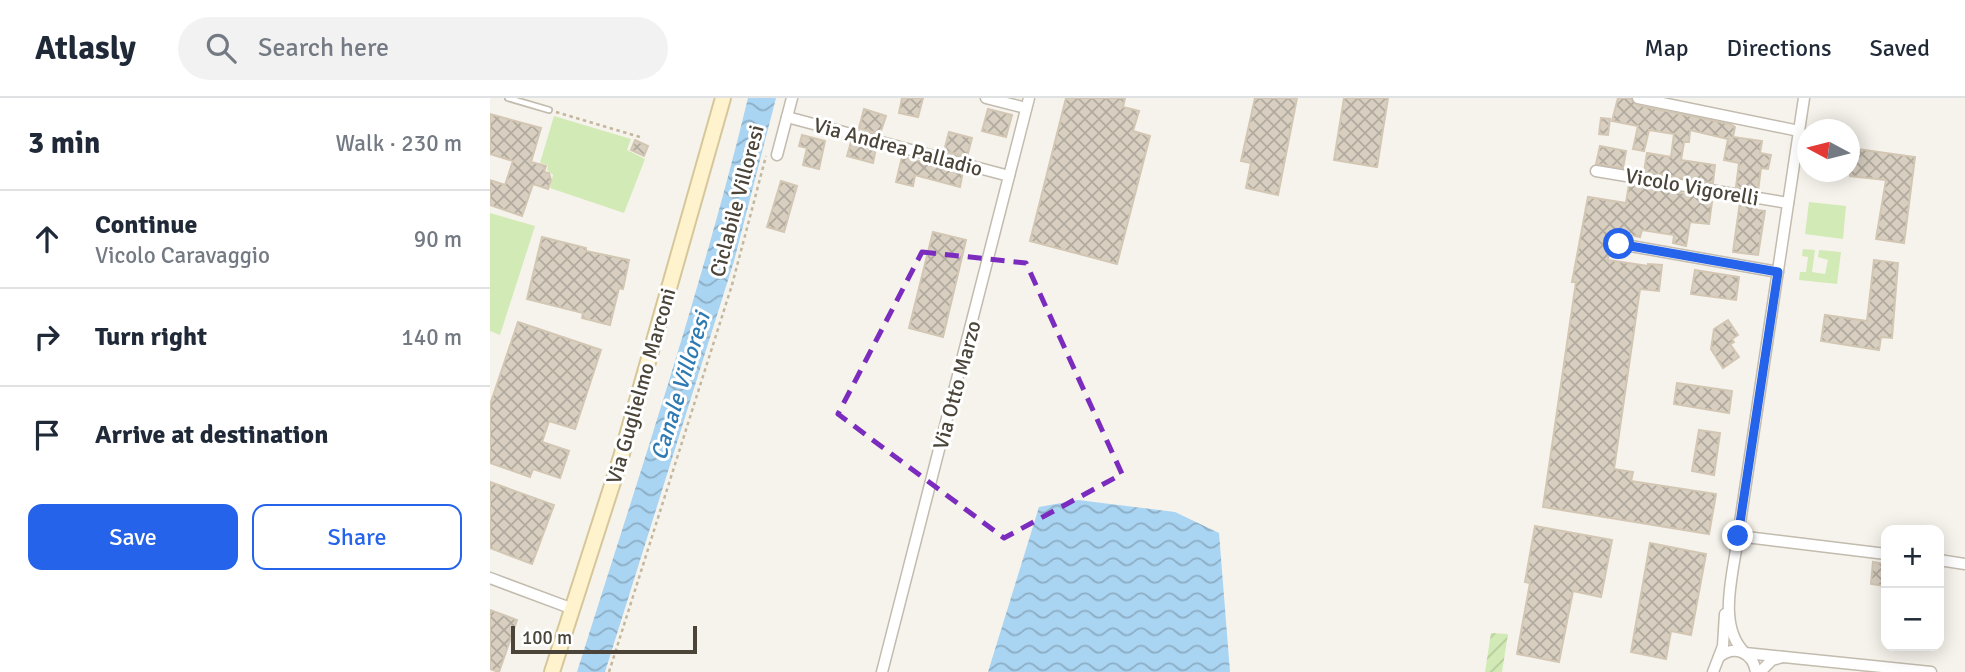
<!DOCTYPE html>
<meta charset="utf-8">
<style>
:root{--surface:#fff;--page:#f2f2f3;--text:#1f2937;--muted:#747a83;--line:#e0e1e3;--accent:#2563eb}
body{margin:0;font-family:Signika,sans-serif;background:var(--page);color:var(--text)}
.controls{position:absolute;right:21px;bottom:21px;display:grid;overflow:hidden;border-radius:14px;box-shadow:0 4px 18px #0003}
.controls button{width:63px;height:63px;display:grid;place-items:center;padding:0;border:0;border-bottom:2px solid var(--line);background:var(--surface);color:var(--text);font:35px sans-serif}
.compass{position:absolute;left:1307px;top:21px;width:63px;height:63px;border-radius:50%;background:var(--surface);box-shadow:0 4px 18px #0003;rotate:277deg}
.scale{position:absolute;left:21px;bottom:18px;width:186px;box-sizing:border-box;padding-left:7px;border:4px solid #4b4439;border-top:0;font-size:19px;line-height:24px;white-space:nowrap;color:#4b4439;-webkit-text-stroke:5px #fff;paint-order:stroke}
.stop{position:absolute;width:21px;height:21px;margin:-16px;border:5px solid #2563eb;border-radius:50%;background:#fff}
.stop.end{background:#2563eb;border-color:#fff;box-shadow:0 2px 7px #0008}
.list{margin:0;padding:0;list-style:none}
h2{display:flex;justify-content:space-between;align-items:center;height:91px;margin:0;padding:0 28px;font-size:30px}
h2 small{font-size:23px;font-weight:400;color:var(--muted)}
.list li{display:grid;grid-template-columns:46px 1fr auto;gap:21px;align-items:center;box-sizing:border-box;height:98px;padding:0 28px;border-top:2px solid var(--line)}
.list b{display:block;font-size:26px;white-space:nowrap}
.list p{margin:0;font-size:23px;white-space:nowrap;color:var(--muted)}
.list em{font-size:23px;font-style:normal;color:var(--muted)}
.actions{display:flex;gap:14px;padding:21px 28px}
.actions a{flex:1;padding:16px 0;border:2px solid var(--accent);border-radius:14px;text-align:center;font-size:24px;color:var(--accent)}
.actions .main{background:var(--accent);color:#fff}
.icon{flex:none;width:38px;height:38px;fill:none;stroke:currentColor;stroke-width:2;stroke-linecap:round;stroke-linejoin:round}
.map{position:relative;flex:none;width:1475px;height:574px;overflow:hidden}
header{display:flex;align-items:center;gap:42px;box-sizing:border-box;height:98px;padding:0 35px;background:var(--surface);border-bottom:2px solid var(--line)}
header strong{font-size:33px}
nav{display:flex;gap:38px;margin-inline-start:auto;font-size:24px}
.search{width:490px;height:63px;background:var(--page);display:flex;align-items:center;gap:18px;box-sizing:border-box;padding:0 24px;border-radius:38px;color:var(--muted);font-size:26px}
main{display:flex}
aside{flex:1;background:var(--surface)}
.map>svg:first-child{display:block}
</style>
<header>
<strong>Atlasly</strong>
<div class="search"><svg class="icon" aria-label="search" viewBox="0 0 24 24"><circle cx="10" cy="10" r="6"/><path d="M15 15l6 6"/></svg>Search here</div>
<nav><a>Map</a><a>Directions</a><a>Saved</a></nav>
</header>
<main>
<aside>
<h2>3 min<small>Walk · 230 m</small></h2>
<ul class="list">
<li><svg class="icon" aria-label="ahead" viewBox="0 0 24 24"><path d="M12 20V5M6 11l6-6 6 6"/></svg><div><b>Continue</b><p>Vicolo Caravaggio</p></div><em>90 m</em></li>
<li><svg class="icon" aria-label="right" viewBox="0 0 24 24"><path d="M7 20v-9h11M14 6l5 5-5 5"/></svg><div><b>Turn right</b></div><em>140 m</em></li>
<li><svg class="icon" aria-label="arrive" viewBox="0 0 24 24"><path d="M6 21V4h12l-3 4 3 4H6"/></svg><div><b>Arrive at destination</b></div></li>
</ul>
<div class="actions"><a class="main">Save</a><a>Share</a></div>
</aside>
<div class="map">
<svg width="1475" height="574" viewBox="0 0 1475 574">
<defs>
<pattern id="garden-furrows" width="10" height="10" patternUnits="userSpaceOnUse" patternTransform="scale(1.75)"><rect width="10" height="10" fill="#d2eab5"/><path d="M-1 1l2-2M0 10L10 0M9 11l2-2" fill="none" stroke="#b6ca9c"/></pattern>
<pattern id="water-waves" width="16" height="10" patternUnits="userSpaceOnUse" patternTransform="scale(1.75)"><rect width="16" height="10" fill="#a9d4f2"/><path d="M0 5q4-4 8 0t8 0" fill="none" stroke="#8caec5"/></pattern>
<pattern id="building-cross-hatch" width="8" height="8" patternUnits="userSpaceOnUse" patternTransform="scale(1.75)"><rect width="8" height="8" fill="#d8cfc1"/><path d="M0 0l8 8M0 8l8-8" fill="none" stroke="#b1aa9e"/></pattern>
</defs>
<rect width="100%" height="100%" fill="#f6f3ec"/>
<g fill="#d2eab5">
<polygon points="64,18 141,41 137,52 155,61 134,115 60,90 63,77 57,72 58,67 50,65"/>
<polygon points="1319,104 1356,108 1353,141 1315,136"/>
<polygon points="0,115 45,128 10,237 0,233"/>
<polygon points="1313,151 1325,152 1322,174 1335,176 1338,162 1328,159 1329,152 1351,154 1347,186 1309,182 1310,174 1316,174 1318,159 1312,158"/>
</g>
<polygon fill="url(#garden-furrows)" points="1001,535 1018,536 1012,574 995,574"/>
<g fill="url(#water-waves)">
<path d="M 258,0 L 286,0 L 244,163 L 115,574 L 87,574 C 147,383 211,194 258,0 Z"/>
<polygon points="588,402 685,414 729,435 740,574 498,574 549,409"/>
</g>
<g fill="url(#building-cross-hatch)" stroke="#d3c7b4" stroke-width="2">
<polygon points="412,0 433,0 428,19 409,15"/>
<polygon points="576,0 635,0 633,9 649,13 643,33 660,38 627,166 540,143"/>
<polygon points="765,0 807,0 788,97 756,90 761,65 751,63"/>
<polygon points="854,0 898,0 887,69 844,62"/>
<polygon points="1128,0 1141,0 1147,7 1240,26 1245,29 1243,39 1272,43 1270,55 1281,57 1278,71 1271,70 1268,93 1246,89 1249,65 1234,62 1238,41 1200,32 1199,44 1194,44 1191,62 1225,67 1223,85 1154,74 1157,55 1181,59 1184,36 1159,32 1154,53 1143,51 1148,28 1122,23"/>
<polygon points="374,11 396,18 390,36 369,30"/>
<polygon points="498,11 522,17 516,39 492,33"/>
<polygon points="0,16 51,30 41,64 56,68 54,74 59,75 61,82 58,91 43,86 32,118 0,107 0,82 15,87 23,63 0,56"/>
<polygon points="1111,20 1120,21 1118,37 1109,36"/>
<polygon points="459,34 482,40 477,59 454,53"/>
<polygon points="312,37 335,43 329,71 313,67 317,50 309,48"/>
<polygon points="145,42 158,48 154,58 141,52"/>
<polygon points="361,44 386,50 383,65 357,58"/>
<polygon points="1110,48 1136,53 1133,70 1106,66"/>
<polygon points="1360,50 1425,59 1414,145 1386,141 1396,82 1360,78"/>
<polygon points="412,59 473,73 470,89 425,77 423,88 406,84"/>
<polygon points="291,83 307,88 294,134 277,129"/>
<polygon points="1139,86 1220,100 1220,104 1222,104 1219,126 1200,124 1196,148 1183,145 1184,137 1152,132 1150,139 1122,133 1118,162 1158,168 1158,166 1172,167 1169,193 1150,191 1124,371 1143,374 1141,383 1226,396 1219,436 1053,409 1086,184 1082,184 1098,99 1136,105"/>
<polygon points="1250,104 1267,107 1266,112 1275,113 1268,157 1243,154"/>
<polygon points="443,134 476,142 453,239 419,230"/>
<polygon points="52,139 96,150 96,153 139,162 133,191 129,190 120,227 92,220 93,215 37,201"/>
<polygon points="1384,162 1408,165 1402,240 1391,239 1389,252 1331,243 1335,217 1377,223"/>
<polygon points="1205,172 1249,179 1246,202 1201,196"/>
<polygon points="1238,222 1248,237 1242,241 1244,244 1240,246 1249,259 1233,270 1221,251 1224,231"/>
<polygon points="28,224 111,252 85,331 59,323 52,344 79,353 70,380 43,371 40,379 0,365 0,307"/>
<polygon points="1187,285 1242,293 1239,315 1184,306"/>
<polygon points="1209,332 1230,335 1224,377 1202,373"/>
<polygon points="0,384 64,407 42,466 0,450"/>
<polygon points="1045,428 1122,442 1111,499 1083,493 1069,564 1027,556 1040,485 1035,484"/>
<polygon points="1160,445 1216,456 1201,537 1181,533 1176,561 1141,554"/>
<polygon points="1383,464 1396,466 1396,488 1381,486"/>
<polygon points="0,512 27,522 9,574 0,571"/>
</g>
<g fill="none" stroke-linecap="round" stroke-linejoin="round">
<defs>
<polyline id="lane" points="18,0 59,12"/>
<g id="street">
<polyline points="496,0 536,10"/>
<polyline points="1148,0 1309,33"/>
<path d="M 1314,0 L 1248,438 C 1244,474 1226,527 1255,555 L 1441,574"/>
<polyline points="297,19 519,78"/>
<polyline points="287,57 302,0"/>
<polyline points="1106,73 1298,105"/>
<polyline points="1129,146 1288,174"/>
<polyline points="1248,438 1396,456"/>
<polyline points="1449,462 1475,466"/>
<polyline points="0,480 83,511"/>
<path d="M 1229,559 C 1245,546 1263,555 1266,574"/>
<polyline points="392,574 539,0"/>
<polyline points="1223,574 1233,548 1235,516"/>
<polyline points="1270,574 1282,562 1293,559"/>
</g>
<polyline id="secondary" points="62,574 131,359 233,0"/>
</defs>
<use href="#lane" stroke="#c2bbae" stroke-width="8"/>
<use href="#street" stroke="#c2bbae" stroke-width="13"/>
<use href="#secondary" stroke="#d6c79b" stroke-width="18"/>
<g stroke="#c4b79f" stroke-width="2.5" stroke-dasharray="3.5 3.5" stroke-linecap="butt">
<polyline points="66,14 150,39"/>
<polyline points="119,574 242,187 276,58"/>
</g>
<use href="#lane" stroke="#fff" stroke-width="4.5"/>
<use href="#street" stroke="#fff" stroke-width="10"/>
<use href="#secondary" stroke="#fff3cd" stroke-width="14"/>
</g>
<g fill="none" stroke-linecap="round" stroke-linejoin="round">
<polyline stroke="#2563eb" stroke-width="9" points="1129,146 1288,174 1248,438"/>
</g>
<path fill="none" stroke="#7b2cbf" stroke-width="5" stroke-dasharray="14 9" stroke-linejoin="round" d="M 432,154 L 536,165 L 632,376 L 514,440 L 348,316 Z"/>
<g text-anchor="middle" stroke-width="6" stroke-linejoin="round" paint-order="stroke">
<g font-size="21" fill="#4b4439" stroke="#fff">
<text transform="translate(408 49) rotate(15)" y="7">Via Andrea Palladio</text>
<text transform="translate(1202 89) rotate(10)" y="7">Vicolo Vigorelli</text>
<text transform="translate(247 103) rotate(-75)" y="7">Ciclabile Villoresi</text>
<text transform="translate(467 287) rotate(-75)" y="7">Via Otto Marzo</text>
<text transform="translate(151 288) rotate(-74)" y="7">Via Guglielmo Marconi</text>
</g>
<g font-size="23" font-style="italic" fill="#2e7ab2" stroke="#fff">
<text transform="translate(190 288) rotate(-73)" y="8">Canale Villoresi</text>
</g>
</g>
</svg>
<div class="controls">
<button>+</button>
<button>−</button>
</div>
<svg class="compass" viewBox="-18 -18 36 36"><path d="M0-13l5 13h-10z" fill="#e53935"/><path d="M0 13l5-13h-10z" fill="#747a83"/></svg>
<div class="scale">100 m</div>
<div class="stop" style="left:1129px;top:146px"></div>
<div class="stop end" style="left:1248px;top:438px"></div>
</div>
</main>
